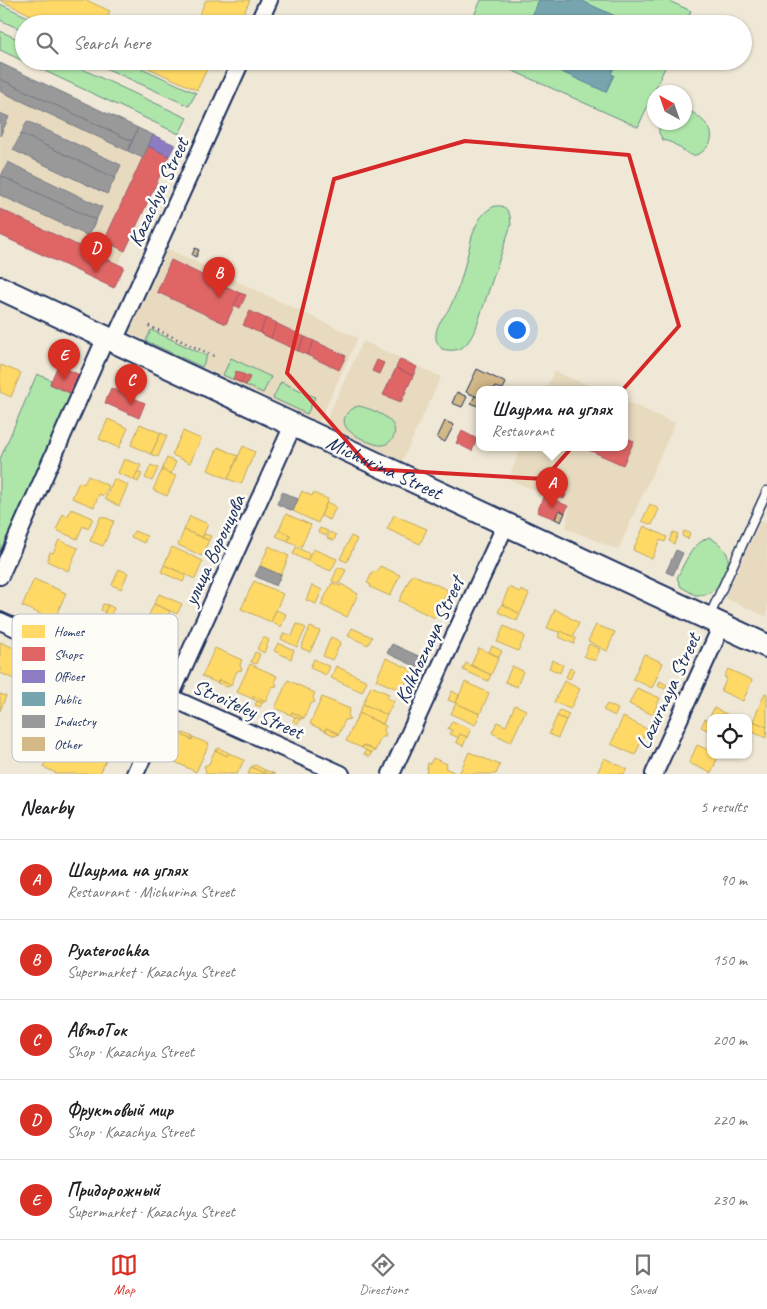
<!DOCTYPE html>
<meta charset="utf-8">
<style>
:root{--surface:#fff;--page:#f6f6f6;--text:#202124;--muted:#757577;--line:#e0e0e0;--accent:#d93025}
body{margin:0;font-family:Caveat,sans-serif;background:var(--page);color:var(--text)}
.controls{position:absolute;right:15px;bottom:15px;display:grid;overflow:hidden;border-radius:10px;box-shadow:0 1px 4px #0004}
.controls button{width:45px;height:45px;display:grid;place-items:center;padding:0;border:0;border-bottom:1px solid var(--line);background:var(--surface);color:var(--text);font:25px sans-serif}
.compass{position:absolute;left:647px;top:85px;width:45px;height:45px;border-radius:50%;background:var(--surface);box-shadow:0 1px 4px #0004;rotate:320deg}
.you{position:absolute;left:516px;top:329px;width:18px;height:18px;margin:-12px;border:4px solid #fff;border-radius:50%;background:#1a73e8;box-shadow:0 0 0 8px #1a73e833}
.badge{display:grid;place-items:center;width:32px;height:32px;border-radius:50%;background:var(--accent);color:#fff;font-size:16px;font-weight:700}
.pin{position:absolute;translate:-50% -41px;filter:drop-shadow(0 1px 2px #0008)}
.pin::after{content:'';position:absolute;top:26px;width:18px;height:15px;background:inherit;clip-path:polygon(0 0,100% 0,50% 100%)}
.popup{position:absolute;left:476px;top:386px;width:152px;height:65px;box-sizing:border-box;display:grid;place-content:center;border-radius:10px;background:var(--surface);filter:drop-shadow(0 1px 4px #0005);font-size:16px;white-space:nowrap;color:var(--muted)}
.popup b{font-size:19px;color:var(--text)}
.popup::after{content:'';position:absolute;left:50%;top:100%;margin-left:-10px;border:10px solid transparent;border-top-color:var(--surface)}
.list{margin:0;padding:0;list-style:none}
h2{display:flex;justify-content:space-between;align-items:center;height:65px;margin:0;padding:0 20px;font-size:21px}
h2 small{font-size:16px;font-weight:400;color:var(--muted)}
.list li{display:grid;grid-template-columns:32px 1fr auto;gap:15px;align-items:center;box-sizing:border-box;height:80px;padding:0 20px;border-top:1px solid var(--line)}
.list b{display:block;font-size:19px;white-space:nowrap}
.list p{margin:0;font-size:16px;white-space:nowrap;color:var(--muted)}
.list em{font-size:16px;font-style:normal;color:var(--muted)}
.icon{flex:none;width:28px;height:28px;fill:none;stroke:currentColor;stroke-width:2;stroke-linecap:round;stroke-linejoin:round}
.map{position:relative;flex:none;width:767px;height:774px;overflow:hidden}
.search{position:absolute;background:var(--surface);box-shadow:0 1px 4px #0004;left:15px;right:15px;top:15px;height:55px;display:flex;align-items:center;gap:12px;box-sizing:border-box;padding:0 18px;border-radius:28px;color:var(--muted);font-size:19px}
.sheet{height:465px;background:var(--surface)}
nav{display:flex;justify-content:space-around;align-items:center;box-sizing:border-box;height:70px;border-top:1px solid var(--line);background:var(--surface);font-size:14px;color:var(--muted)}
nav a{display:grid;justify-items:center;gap:2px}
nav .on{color:var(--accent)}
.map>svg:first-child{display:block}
</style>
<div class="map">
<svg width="767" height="774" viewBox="0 0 767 774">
<rect width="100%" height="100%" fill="#f0e8d6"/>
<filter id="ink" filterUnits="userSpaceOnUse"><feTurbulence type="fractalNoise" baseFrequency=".02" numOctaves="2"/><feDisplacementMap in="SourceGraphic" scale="10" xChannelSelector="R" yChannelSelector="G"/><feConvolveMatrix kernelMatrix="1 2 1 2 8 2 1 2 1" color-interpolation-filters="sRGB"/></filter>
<g filter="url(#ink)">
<g fill="#e7dabf">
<polygon points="0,63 153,135 104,241 125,251 118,265 0,209"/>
<polygon points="168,249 358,338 319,422 129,333"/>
<polygon points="363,341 441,377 402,461 324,424"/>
<polygon points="554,371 597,389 546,389"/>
<polygon points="625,401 675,423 618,550 566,528 569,505 508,479 521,447 624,447"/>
<polygon points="761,520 767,523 767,617 725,598"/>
</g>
<g fill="#aee6a9" stroke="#648a84">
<polygon points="481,0 667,0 691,11 685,24 470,24"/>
<polygon points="0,4 43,24 24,24 24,31 0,20"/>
<polygon points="0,31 24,42 24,61 65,61 187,118 179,134 0,50"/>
<polygon points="103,61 126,61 196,93 189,106 101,66"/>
<polygon points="491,61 668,61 638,127"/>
<path d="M 685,108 C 701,117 725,134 702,152 C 699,154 695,156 691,155 C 685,153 680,147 674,144 C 671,142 666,141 663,140 L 659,133 L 659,123 L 684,122 Z"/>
<path d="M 495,206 L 502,206 L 507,210 L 510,216 L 511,225 L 476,328 C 468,344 462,354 442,349 C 439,345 435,341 436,335 C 436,323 446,316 451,305 C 457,293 462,278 465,265 C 471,245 472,216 495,206 Z"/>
<polygon points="151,330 207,356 202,367 146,341"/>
<polygon points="231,358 271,377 263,393 223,375"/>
<polygon points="37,374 51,380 50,384 72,394 0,556 0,459"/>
<polygon points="281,382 315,397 307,414 273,398"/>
<path d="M 359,406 C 372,409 399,419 394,435 C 393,440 388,444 383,445 C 376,447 349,434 346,427 C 343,422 344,418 347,413 L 355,407 Z"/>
<path d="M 709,537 C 716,541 726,548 728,557 C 730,568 720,586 711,592 C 706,595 701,595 695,595 L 681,587 L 677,578 C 685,562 691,545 709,537 Z"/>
</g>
<g fill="#ffd966" stroke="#bba664">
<polygon points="0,0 86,0 110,11 104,24 50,24"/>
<polygon points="206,0 250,0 239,24 195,24"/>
<polygon points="133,61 222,61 218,71 208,67 197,90"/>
<polygon points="1,365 21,373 11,397 0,392 0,368"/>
<polygon points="108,419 128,428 119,448 99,439"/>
<polygon points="140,424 161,433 151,454 131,445"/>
<polygon points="183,431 201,439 190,463 172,455"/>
<polygon points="161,433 167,436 158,457 151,454"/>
<polygon points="243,446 255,452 241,484 228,479"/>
<polygon points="218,447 238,456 228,479 208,470"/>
<polygon points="167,458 176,462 171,474 162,470"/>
<polygon points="124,459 141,465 134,480 118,473"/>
<polygon points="151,465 158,468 152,481 145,478"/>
<polygon points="162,470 176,476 167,496 153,490"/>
<polygon points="137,472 142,474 138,482 134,480"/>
<polygon points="88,476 109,486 104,496 99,494 94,507 72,498 79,482 84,484"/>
<polygon points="114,479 128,485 119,506 105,499"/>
<polygon points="302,491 312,496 313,493 328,499 318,523 293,511"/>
<polygon points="327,502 336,507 330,520 321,516"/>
<polygon points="650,504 659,509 652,525 642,521"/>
<polygon points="71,509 93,518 88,529 83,526 77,539 56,530 63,514 68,516"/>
<polygon points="286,514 311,525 301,547 288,541 290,535 279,530"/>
<polygon points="394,515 427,529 420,544 387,529"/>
<polygon points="101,516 114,521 103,546 90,541"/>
<polygon points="190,516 208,524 202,538 184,530"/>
<polygon points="644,526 667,537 665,542 660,540 652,559 633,550"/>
<polygon points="320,528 328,531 326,536 318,532"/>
<polygon points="184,530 209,540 202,556 178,545"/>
<polygon points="279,530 290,535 288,541 276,536"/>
<polygon points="134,531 147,536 144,543 131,537"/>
<polygon points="684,531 690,533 688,539 682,536"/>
<polygon points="330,532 336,535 334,541 327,538"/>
<polygon points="673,532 678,534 674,544 669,541"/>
<polygon points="204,534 211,536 209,540 202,538"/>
<polygon points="351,536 357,539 347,562 340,559"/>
<polygon points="59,540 78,548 68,571 47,561 50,552 53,553"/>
<polygon points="269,546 289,556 281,575 260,566"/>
<polygon points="172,547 203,561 195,579 164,565"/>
<polygon points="296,547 310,554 307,561 293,554"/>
<polygon points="313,549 337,559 331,571 307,561"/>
<polygon points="164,565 186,575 183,582 161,572"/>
<polygon points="380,566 400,575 390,596 370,587 371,585 367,583 373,571 377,572"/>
<polygon points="338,567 346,570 339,584 332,581"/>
<polygon points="119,569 128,573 121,589 112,585"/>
<polygon points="412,574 448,590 435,618 399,601"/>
<polygon points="34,579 66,593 54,620 22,606"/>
<polygon points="254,581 283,594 271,622 241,609"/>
<polygon points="332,583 340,586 341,584 358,594 347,617 321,605"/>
<polygon points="312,585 322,590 316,604 306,600"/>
<polygon points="509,587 520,592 521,590 529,594 520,614 502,604"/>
<polygon points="159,594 182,604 177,614 154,604"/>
<polygon points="103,604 108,605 105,612 101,610"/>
<polygon points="154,604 170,611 165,624 148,617"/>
<polygon points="502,604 520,614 517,621 498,612"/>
<polygon points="108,605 114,608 110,617 104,614"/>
<polygon points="555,609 579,623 573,637 547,628"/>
<polygon points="276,610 286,614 281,627 271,622"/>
<polygon points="60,616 71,620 68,629 57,624"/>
<polygon points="297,624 306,628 297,647 281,639 284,633 292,636"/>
<polygon points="596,625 615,632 607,651 588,641"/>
<polygon points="504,626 525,636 518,651 497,642"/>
<polygon points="310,627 320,631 310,652 301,648"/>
<polygon points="352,628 372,637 368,645 348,636"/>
<polygon points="561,631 576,638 574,644 559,637"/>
<polygon points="143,632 163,641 153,666 132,656"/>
<polygon points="263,637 269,640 264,653 257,649"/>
<polygon points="331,637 341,642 332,660 323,656"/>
<polygon points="0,642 26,653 14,679 0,673"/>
<polygon points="278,643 294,650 291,659 274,651"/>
<polygon points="589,644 600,649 595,661 584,656"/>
<polygon points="492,646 502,651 499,657 489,652"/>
<polygon points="215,648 242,660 240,665 242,670 237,671 231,685 219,680 217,683 202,676"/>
<polygon points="479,648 499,657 491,675 471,665"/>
<polygon points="255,652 260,654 256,664 251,662"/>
<polygon points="644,654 663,663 652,688 633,679"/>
<polygon points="386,658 412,670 402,691 376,680"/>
<polygon points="314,659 330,667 326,675 310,668"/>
<polygon points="552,660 563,665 560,673 549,668"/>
<polygon points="49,663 55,666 52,672 46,669"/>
<polygon points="466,663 491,675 488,681 463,670"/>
<polygon points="250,664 277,676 275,681 277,686 272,687 266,701 254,696 253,699 237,692"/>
<polygon points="336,666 367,681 362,692 331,678"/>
<polygon points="512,666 523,671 517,687 505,682"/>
<polygon points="570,668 574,670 570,679 566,677"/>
<polygon points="55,669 66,674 52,707 29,697 34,685 46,690"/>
<polygon points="728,669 752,680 743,701 721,691 727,678 724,677"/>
<polygon points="73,671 88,678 71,718 55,711"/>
<polygon points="88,678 103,684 97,696 83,690"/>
<polygon points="219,680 231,685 227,687 221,684 217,683"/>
<polygon points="288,680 315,693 313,697 315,702 310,704 304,718 292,712 291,715 275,708"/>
<polygon points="564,681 580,689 570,709 554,702"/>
<polygon points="660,681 667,685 665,689 658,686"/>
<polygon points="465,682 489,693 480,714 456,703"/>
<polygon points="103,684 117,691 112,703 97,696"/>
<polygon points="371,686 389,694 387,698 394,701 387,715 363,704"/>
<polygon points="637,688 660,698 653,715 629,704"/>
<polygon points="452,691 459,695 456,703 448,700"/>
<polygon points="765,693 767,694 767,727 753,721"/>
<polygon points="0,694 6,696 0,711"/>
<polygon points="97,696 112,703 107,715 92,709"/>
<polygon points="254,696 266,701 262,703 257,701 253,699"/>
<polygon points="322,697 350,709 348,714 350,719 345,720 339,734 326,728 325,731 310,724"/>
<polygon points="257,701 262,703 260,707 255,705"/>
<polygon points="112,703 120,706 116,714 108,711"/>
<polygon points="456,703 480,714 475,725 451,714"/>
<polygon points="363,704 387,715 383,724 359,713"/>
<polygon points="607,704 618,709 615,716 603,710"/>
<polygon points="515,705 526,710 511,742 492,733 497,722 506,726"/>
<polygon points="714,708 735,718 711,718 711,732 701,727 705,719 708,721"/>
<polygon points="560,710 569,714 566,720 557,716"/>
<polygon points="292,712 304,718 300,719 295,717 291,715"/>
<polygon points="359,713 386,726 384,730 386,735 385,737 381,737 375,751 363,745 362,748 346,741"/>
<polygon points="557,716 566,720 558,738 549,734"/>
<polygon points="295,717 300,719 298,724 293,721"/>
<polygon points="623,717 647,729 635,755 611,744"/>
<polygon points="452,721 471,729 467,737 460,734 459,738 450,734 452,730 448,729"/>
<polygon points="753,721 767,727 766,738 748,730"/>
<polygon points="61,726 77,733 79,727 100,736 97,743 111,749 100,774 55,774 56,773 43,767"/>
<polygon points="326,728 339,734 335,736 325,731"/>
<polygon points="184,733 193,737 192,740 180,734"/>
<polygon points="180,734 192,740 193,737 209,744 196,772 169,759 171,755 169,750 174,748"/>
<polygon points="460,734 467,737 463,746 456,742"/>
<polygon points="26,744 33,747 29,757 22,753"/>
<polygon points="363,745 375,751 371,753 362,748"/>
<polygon points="697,745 711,751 711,755 719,755 711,773 689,763"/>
<polygon points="219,748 229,753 227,756 215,750"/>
<polygon points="215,750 227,756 229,753 244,760 237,774 204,774 206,771 204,766 209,764"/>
<polygon points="366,750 371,753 370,757 364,754"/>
<polygon points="469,752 500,765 496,774 459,774"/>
<polygon points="433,758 447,764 445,768 454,772 453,774 426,774 428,763 430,764"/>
<polygon points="604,758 627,769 624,774 597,774"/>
<polygon points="255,765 265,770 264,773 251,767"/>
<polygon points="251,767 264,773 265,770 275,774 248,774"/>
</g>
<g fill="#e06666" stroke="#a55664">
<polygon points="148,146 169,156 125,251 104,241"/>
<polygon points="0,209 124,267 114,288 0,235"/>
<polygon points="171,260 240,293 226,324 157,292"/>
<polygon points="240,293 246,295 240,308 234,305"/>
<polygon points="250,311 305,337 298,351 243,325"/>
<polygon points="266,318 277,323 271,338 260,333"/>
<polygon points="305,337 314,341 307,355 298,351"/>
<polygon points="314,341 346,356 339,370 307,355"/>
<polygon points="400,359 417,367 413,376 396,368"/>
<polygon points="377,360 384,363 379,374 372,371"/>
<polygon points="58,365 80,375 72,394 50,384"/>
<polygon points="396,368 413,376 401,402 383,395"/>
<polygon points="236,371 245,375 241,383 233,379"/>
<polygon points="245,375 250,377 246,385 241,383"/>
<polygon points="111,388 145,403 139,418 105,403"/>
<polygon points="462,431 477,439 472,451 456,443"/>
<polygon points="624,437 634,441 623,465 582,447 624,447"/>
<polygon points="554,489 566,495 564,499 552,493"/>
<polygon points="544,495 568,506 565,513 559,510 555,519 537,512"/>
</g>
<polygon fill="#8e7cc3" stroke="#6c65a5" points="153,135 175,145 169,156 148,146"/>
<g fill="#76a5af" stroke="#5b8297">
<polygon points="539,0 580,0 633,24 528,24"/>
<polygon points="537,61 617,61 611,74 614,75 606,92"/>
</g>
<g fill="#999" stroke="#737987">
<polygon points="0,63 138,128 132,141 0,79"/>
<polygon points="0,79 132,141 128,151 0,91"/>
<polygon points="0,113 9,117 0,136"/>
<polygon points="27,121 121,165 115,178 21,134"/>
<polygon points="138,128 153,135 143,158 128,151"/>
<polygon points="21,134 115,178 107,194 13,150"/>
<polygon points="8,162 102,207 96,220 1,176"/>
<polygon points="1,176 96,220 88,236 0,195"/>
<polygon points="282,492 298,499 293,511 277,504"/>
<polygon points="676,550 683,553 673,575 666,572"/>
<polygon points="260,566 281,575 276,586 255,576"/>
<polygon points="392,644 423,658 419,668 387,653"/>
</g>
<g fill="#d3b888" stroke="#1b2f5e">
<polygon points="195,248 199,250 196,257 192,255"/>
<polygon points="477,369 506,383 503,389 495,387 494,389 480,389 480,398 466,392"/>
<polygon points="457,392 467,397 462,407 452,403"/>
<polygon points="475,396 480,398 480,407 471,403"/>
<polygon points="445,421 454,425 445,442 437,438"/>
<polygon points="559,510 565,513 561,522 555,519"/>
</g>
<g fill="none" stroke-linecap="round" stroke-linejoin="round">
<defs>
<polyline id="lane" points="709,617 767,491"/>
<g id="street">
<polyline points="258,24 269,0"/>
<polyline points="114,341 241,61"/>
<polyline points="0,576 106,337"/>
<polyline points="0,621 341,774"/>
<polyline points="135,774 293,425"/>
<polyline points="391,774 506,524"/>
<polyline points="654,774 722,625"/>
</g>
<g id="secondary">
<path id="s1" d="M 0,288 L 767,646"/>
</g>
</defs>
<use href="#lane" stroke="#1b2f5e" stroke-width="11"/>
<use href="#street" stroke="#1b2f5e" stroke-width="20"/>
<use href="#secondary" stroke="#1b2f5e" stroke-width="26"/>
<polyline stroke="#1b2f5e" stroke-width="2.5" stroke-dasharray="1 4" stroke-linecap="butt" points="149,326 214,356"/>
<use href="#lane" stroke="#fdfcf7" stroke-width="8"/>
<use href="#street" stroke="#fdfcf7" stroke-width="16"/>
<use href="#secondary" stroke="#fdfcf7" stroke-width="22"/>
</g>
</g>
<path fill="none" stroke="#d62828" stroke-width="4" stroke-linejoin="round" d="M 465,141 L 629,155 L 679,326 L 544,479 L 371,469 L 287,373 L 334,179 Z"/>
<g text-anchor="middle" stroke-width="5" stroke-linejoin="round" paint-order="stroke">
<g font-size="21" fill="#1b2f5e" stroke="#fdfcf7">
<text transform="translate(158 192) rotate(-65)" y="7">Kazachya Street</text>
<text dy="7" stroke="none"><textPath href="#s1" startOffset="424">Michurina Street</textPath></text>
<text transform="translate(214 550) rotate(-65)" y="7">улица Воронцова</text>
<text transform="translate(429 640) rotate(-65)" y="7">Kolkhoznaya Street</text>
<text transform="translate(668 691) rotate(-65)" y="7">Lazurnaya Street</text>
<text transform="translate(248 709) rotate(24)" y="7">Stroiteley Street</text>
</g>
</g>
<rect x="12" y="614" width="166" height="148" rx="8" fill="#fdfcf7" stroke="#b9bec9" stroke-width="1"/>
<rect x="22" y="625" width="23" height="13" fill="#ffd966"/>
<rect x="22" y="647" width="23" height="14" fill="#e06666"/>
<rect x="22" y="670" width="23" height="13" fill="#8e7cc3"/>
<rect x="22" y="692" width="23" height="14" fill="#76a5af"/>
<rect x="22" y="715" width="23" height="13" fill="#999"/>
<rect x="22" y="737" width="23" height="14" fill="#d3b888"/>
<g font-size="14" fill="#1b2f5e">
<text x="54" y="636">Homes</text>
<text x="54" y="659">Shops</text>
<text x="54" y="681">Offices</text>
<text x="54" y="704">Public</text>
<text x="54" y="726">Industry</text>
<text x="54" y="749">Other</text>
</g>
</svg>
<div class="controls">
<button><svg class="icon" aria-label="locate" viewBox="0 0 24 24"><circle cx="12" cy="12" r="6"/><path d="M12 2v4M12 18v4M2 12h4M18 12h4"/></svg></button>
</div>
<svg class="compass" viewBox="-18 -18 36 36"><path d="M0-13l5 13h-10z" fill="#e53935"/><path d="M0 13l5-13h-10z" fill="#757577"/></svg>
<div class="you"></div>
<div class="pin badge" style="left:552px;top:508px">A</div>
<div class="popup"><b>Шаурма на углях</b>Restaurant</div>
<div class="pin badge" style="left:219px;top:298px">B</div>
<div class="pin badge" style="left:131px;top:405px">C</div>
<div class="pin badge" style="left:96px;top:273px">D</div>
<div class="pin badge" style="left:64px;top:380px">E</div>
<div class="search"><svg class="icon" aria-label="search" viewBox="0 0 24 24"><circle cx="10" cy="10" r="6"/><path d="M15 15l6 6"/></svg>Search here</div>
</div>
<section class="sheet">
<h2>Nearby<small>5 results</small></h2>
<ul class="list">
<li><span class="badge">A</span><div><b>Шаурма на углях</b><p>Restaurant · Michurina Street</p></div><em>90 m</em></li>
<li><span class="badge">B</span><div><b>Pyaterochka</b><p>Supermarket · Kazachya Street</p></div><em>150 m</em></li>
<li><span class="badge">C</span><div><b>АвтоТок</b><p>Shop · Kazachya Street</p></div><em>200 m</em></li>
<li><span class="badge">D</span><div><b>Фруктовый мир</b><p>Shop · Kazachya Street</p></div><em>220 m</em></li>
<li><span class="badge">E</span><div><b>Придорожный</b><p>Supermarket · Kazachya Street</p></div><em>230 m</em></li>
</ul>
</section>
<nav>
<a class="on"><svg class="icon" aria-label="map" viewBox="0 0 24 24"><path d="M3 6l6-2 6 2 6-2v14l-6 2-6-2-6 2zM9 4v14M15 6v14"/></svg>Map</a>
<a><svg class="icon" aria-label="directions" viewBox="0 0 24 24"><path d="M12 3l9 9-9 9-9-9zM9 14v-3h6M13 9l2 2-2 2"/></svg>Directions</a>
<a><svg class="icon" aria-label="saved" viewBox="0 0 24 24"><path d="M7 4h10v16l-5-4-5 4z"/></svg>Saved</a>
</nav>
